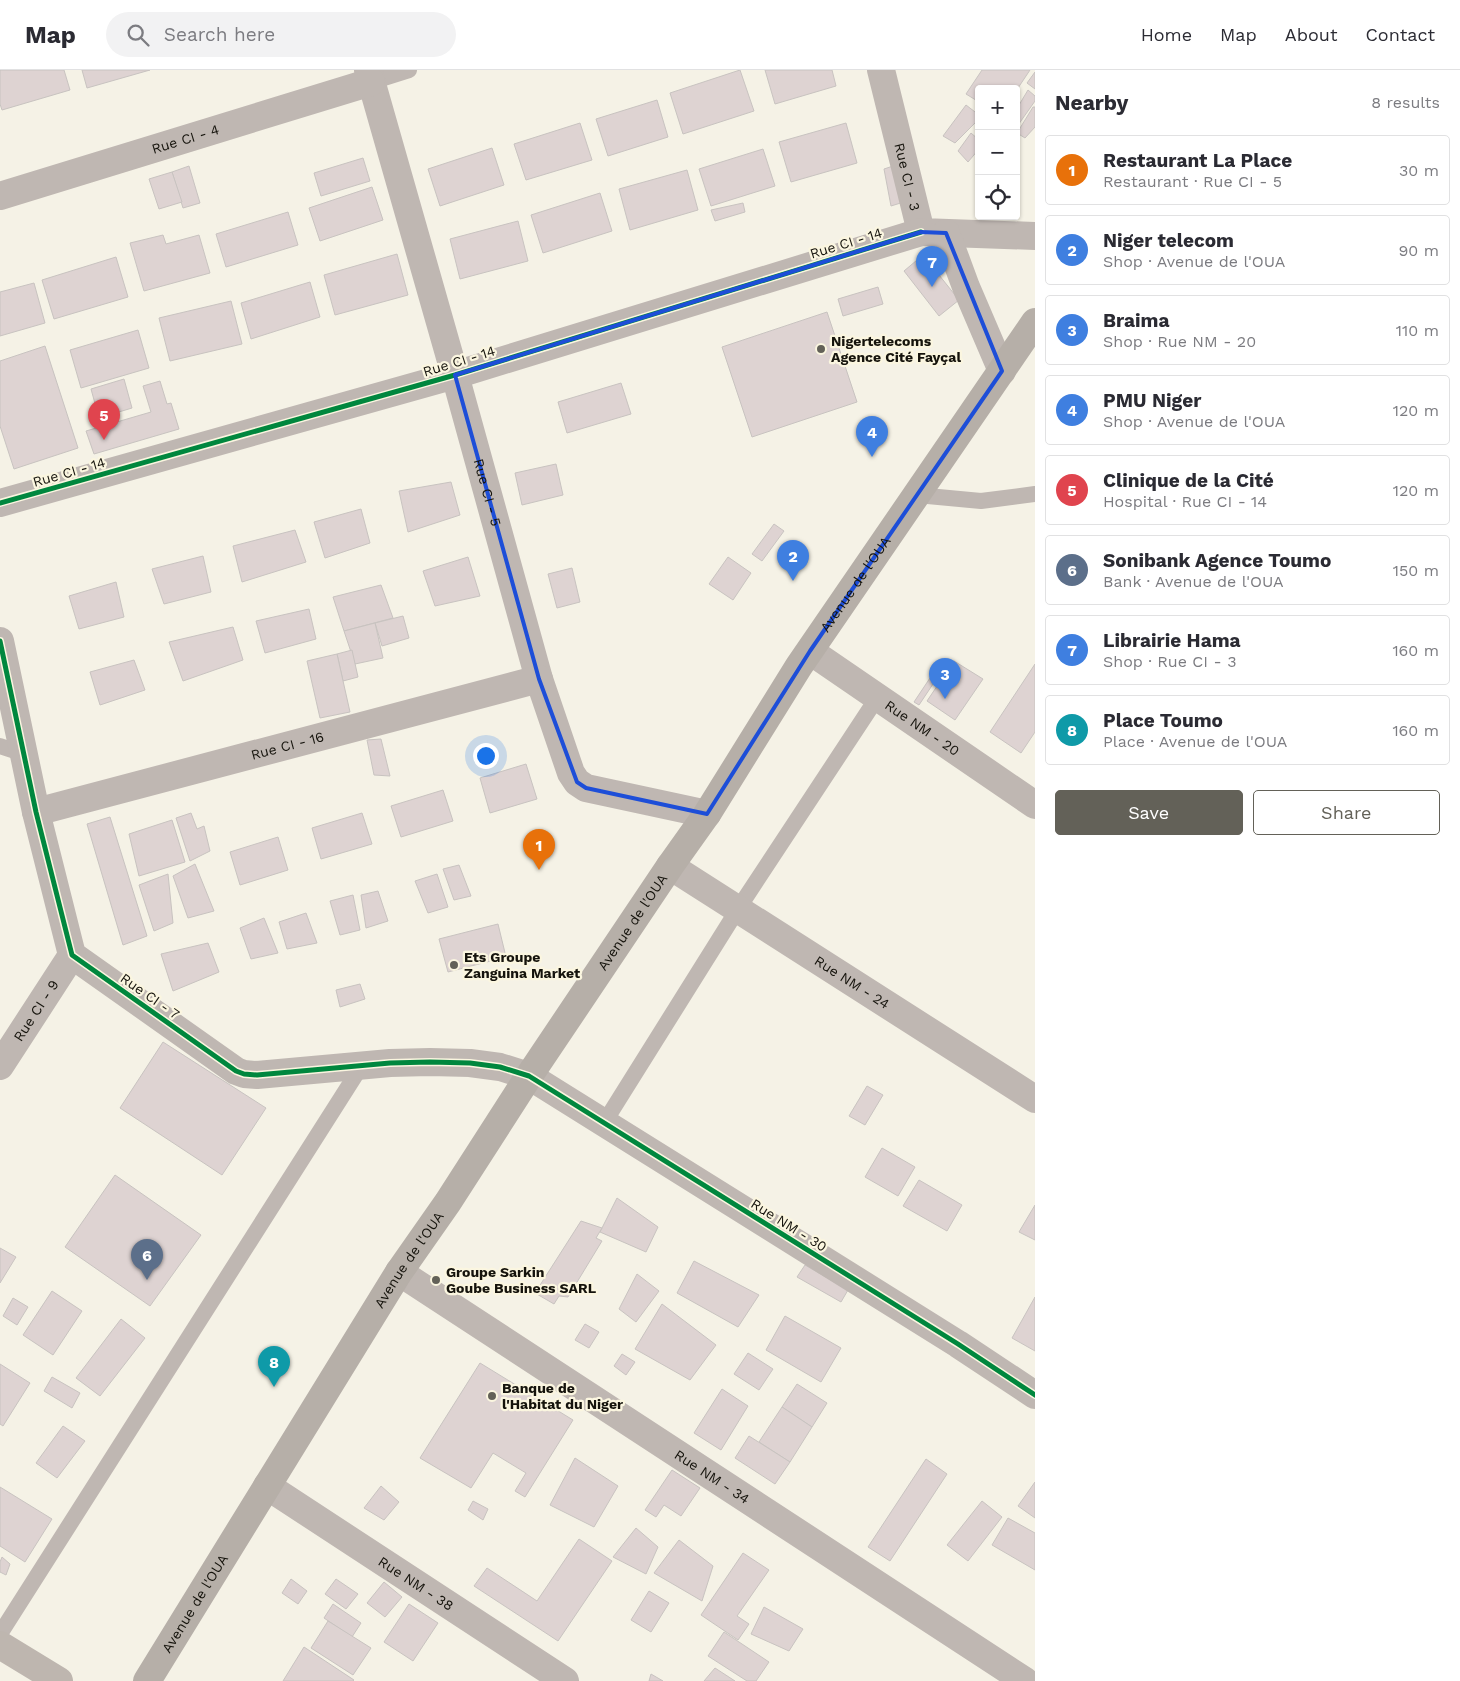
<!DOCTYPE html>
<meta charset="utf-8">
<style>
:root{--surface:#fff;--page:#f2f2f3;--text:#2b2b33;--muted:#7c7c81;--line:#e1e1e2;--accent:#636158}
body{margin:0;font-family:"Work Sans",sans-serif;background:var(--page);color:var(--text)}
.controls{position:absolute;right:15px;top:15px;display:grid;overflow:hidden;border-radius:5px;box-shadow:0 1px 4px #0004}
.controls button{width:45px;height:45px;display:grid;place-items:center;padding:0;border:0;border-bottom:1px solid var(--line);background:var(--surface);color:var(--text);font:25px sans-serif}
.you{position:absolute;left:485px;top:685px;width:18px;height:18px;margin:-12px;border:4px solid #fff;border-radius:50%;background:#1a73e8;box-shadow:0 0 0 8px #1a73e833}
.badge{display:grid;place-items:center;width:32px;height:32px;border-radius:50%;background:var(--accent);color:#fff;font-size:16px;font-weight:700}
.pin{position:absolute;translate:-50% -41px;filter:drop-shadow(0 1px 2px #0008)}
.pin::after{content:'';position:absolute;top:26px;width:18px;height:15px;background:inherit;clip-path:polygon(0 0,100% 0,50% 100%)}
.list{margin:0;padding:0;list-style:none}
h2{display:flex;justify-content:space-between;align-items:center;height:65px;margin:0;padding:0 20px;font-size:21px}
h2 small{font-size:16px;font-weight:400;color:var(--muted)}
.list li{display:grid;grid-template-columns:32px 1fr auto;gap:15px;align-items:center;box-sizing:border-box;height:70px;margin:0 10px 10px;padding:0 10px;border:1px solid var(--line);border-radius:5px}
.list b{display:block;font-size:19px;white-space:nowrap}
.list p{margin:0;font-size:16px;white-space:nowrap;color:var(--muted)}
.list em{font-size:16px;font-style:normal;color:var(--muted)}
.actions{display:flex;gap:10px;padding:15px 20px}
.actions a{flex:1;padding:11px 0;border:1px solid var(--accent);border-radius:5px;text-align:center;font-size:18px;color:var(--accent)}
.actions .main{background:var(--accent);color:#fff}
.icon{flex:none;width:28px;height:28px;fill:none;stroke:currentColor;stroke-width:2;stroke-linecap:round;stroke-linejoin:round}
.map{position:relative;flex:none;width:1035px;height:1611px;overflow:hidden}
header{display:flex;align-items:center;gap:30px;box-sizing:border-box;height:70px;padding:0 25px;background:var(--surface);border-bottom:1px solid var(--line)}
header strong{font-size:24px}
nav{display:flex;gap:28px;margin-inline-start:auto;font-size:18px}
.search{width:350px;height:45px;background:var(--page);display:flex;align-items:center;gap:12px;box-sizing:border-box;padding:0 18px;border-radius:28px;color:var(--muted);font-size:19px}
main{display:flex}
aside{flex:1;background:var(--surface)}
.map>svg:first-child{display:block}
</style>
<header>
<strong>Map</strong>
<div class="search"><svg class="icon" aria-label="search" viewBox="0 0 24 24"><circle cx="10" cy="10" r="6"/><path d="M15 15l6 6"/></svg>Search here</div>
<nav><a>Home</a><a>Map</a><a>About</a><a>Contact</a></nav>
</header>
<main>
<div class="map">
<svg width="1035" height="1611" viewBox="0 0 1035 1611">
<rect width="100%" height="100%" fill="#f5f2e6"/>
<g fill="#ded3d2" stroke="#c8c3c0">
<polygon points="0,0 64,0 70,20 2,40 0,34"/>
<polygon points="82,0 150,0 87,18"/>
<polygon points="740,0 754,41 683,64 670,23"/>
<polygon points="765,0 832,0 836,16 775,34"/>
<polygon points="982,0 1030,0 1016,21 1016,19 979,19 979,32 966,24"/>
<polygon points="1035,2 1035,19 1027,13"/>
<polygon points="1028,20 1035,26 1035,31 1016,58 1016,40"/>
<polygon points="657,30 668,67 608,86 596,49"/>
<polygon points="966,35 979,45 979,49 955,73 943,66"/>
<polygon points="1033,37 1035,37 1035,57 1025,68 1017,63"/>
<polygon points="580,53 592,90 526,110 514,74"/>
<polygon points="846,53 857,93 791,112 779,72"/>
<polygon points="971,63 979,70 979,79 968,92 958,81"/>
<polygon points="492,78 504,115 440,136 428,99"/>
<polygon points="763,79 775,116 711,136 699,99"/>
<polygon points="363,88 370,111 321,126 314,103"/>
<polygon points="896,95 907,131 891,136 884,99"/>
<polygon points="189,96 200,133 183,138 172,102"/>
<polygon points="687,100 698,140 630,160 619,119"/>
<polygon points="172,102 182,132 159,139 149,109"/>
<polygon points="372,117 383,150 320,171 309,138"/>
<polygon points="600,123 612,161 543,183 531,145"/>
<polygon points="743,133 745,142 715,151 711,140"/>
<polygon points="288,142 298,175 226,197 216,164"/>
<polygon points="518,151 528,191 460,209 450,169"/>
<polygon points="163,165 166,174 199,165 210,203 144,221 130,173"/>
<polygon points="397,184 408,225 335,245 324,205"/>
<polygon points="923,185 959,230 939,246 904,201"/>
<polygon points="116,187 128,227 54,249 42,210"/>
<polygon points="310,212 320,247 251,269 241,233"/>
<polygon points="34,213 45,253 0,266 0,222"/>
<polygon points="878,217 883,234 843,246 838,229"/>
<polygon points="231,231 242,274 170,291 159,248"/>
<polygon points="827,242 857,332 752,367 722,277"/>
<polygon points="138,260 149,298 81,318 70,280"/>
<polygon points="45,276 78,378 14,399 0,356 0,291"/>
<polygon points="124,309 132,338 99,348 91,319"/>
<polygon points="160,311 167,334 171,333 179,359 94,384 86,361 151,342 143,316"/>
<polygon points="621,313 631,344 567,363 558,332"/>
<polygon points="556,394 563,425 522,435 515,403"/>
<polygon points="451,412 460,445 408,462 399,421"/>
<polygon points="361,439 370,473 325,488 314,452"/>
<polygon points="774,454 784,461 762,491 752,484"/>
<polygon points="295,460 306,492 242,512 233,476"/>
<polygon points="203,486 211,522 164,534 152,499"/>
<polygon points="468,487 480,526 435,536 423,501"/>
<polygon points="728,487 751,503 733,530 709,514"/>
<polygon points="572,498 580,532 557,538 548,504"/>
<polygon points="116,512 124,547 79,559 69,526"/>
<polygon points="381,515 393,548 344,561 333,527"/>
<polygon points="309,539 316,569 265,583 256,551"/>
<polygon points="403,546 409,568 382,576 375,553"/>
<polygon points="375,553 383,588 355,594 344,561"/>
<polygon points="233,557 243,590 183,611 169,572"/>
<polygon points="352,580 358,607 343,611 337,584"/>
<polygon points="337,584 350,642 320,648 307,591"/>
<polygon points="134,590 145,620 100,635 90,602"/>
<polygon points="954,591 983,609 955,650 927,631"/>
<polygon points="1035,594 1035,662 1021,683 990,662"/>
<polygon points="932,605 937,608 919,635 914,632"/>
<polygon points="381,669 390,706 374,705 367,670"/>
<polygon points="526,694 537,729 490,743 480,708"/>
<polygon points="443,720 453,751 401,767 391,736"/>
<polygon points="191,743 197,759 204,756 210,781 190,791 176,748"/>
<polygon points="362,743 372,774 321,789 312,758"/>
<polygon points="110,747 147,866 123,875 87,754"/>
<polygon points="172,750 185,792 139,806 129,764"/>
<polygon points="278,767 288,800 240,815 230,782"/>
<polygon points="195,794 214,841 188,848 173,806"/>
<polygon points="459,795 471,826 454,830 443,799"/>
<polygon points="168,804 173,853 154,861 139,815"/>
<polygon points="437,804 448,837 428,843 415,811"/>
<polygon points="378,821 388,851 366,858 361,825"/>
<polygon points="353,825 360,860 340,865 330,831"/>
<polygon points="306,843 317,873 287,879 279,852"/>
<polygon points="264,848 278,883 251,889 240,858"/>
<polygon points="498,854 506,887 448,902 439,869"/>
<polygon points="208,873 219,902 173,921 161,884"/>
<polygon points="360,914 365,929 340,937 336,920"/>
<polygon points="163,972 266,1038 222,1105 120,1038"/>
<polygon points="867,1016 883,1025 865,1055 849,1046"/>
<polygon points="882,1078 915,1097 898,1126 865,1107"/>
<polygon points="115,1105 201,1165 150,1236 65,1177"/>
<polygon points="919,1110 962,1135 947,1161 903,1136"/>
<polygon points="617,1128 658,1157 646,1182 600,1162"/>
<polygon points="1035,1135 1035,1170 1019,1162"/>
<polygon points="581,1151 602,1158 596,1168 602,1171 568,1227 559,1226 554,1234 535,1223"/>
<polygon points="0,1178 16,1187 0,1213"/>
<polygon points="694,1191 759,1225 738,1257 677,1223"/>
<polygon points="805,1195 848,1220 841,1232 797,1207"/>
<polygon points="637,1204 659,1221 636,1252 619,1239"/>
<polygon points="52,1221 82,1241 53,1285 23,1265"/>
<polygon points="1035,1227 1035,1281 1012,1268"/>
<polygon points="13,1228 28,1237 17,1255 3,1246"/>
<polygon points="662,1234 716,1275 690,1310 635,1279"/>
<polygon points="785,1246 841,1278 821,1312 766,1280"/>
<polygon points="121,1249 145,1268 100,1326 76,1308"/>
<polygon points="585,1254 599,1262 589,1278 575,1270"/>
<polygon points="748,1283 773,1299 759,1320 734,1304"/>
<polygon points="622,1284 635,1292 626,1305 614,1296"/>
<polygon points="480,1293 573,1350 525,1427 515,1421 526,1403 493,1383 471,1418 420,1388"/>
<polygon points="0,1294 30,1313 3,1356 0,1354"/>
<polygon points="52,1307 80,1323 72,1338 44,1321"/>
<polygon points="797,1314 827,1333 812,1357 782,1337"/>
<polygon points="722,1319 748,1336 721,1380 694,1363"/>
<polygon points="782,1337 812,1357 790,1392 759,1372"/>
<polygon points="63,1356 85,1371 57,1408 36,1393"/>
<polygon points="749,1366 790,1392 775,1414 735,1388"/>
<polygon points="575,1388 618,1416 594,1457 550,1435"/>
<polygon points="926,1389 947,1404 890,1491 868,1477"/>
<polygon points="672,1400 700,1418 681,1446 664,1435 656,1447 645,1440"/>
<polygon points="1035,1412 1035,1448 1018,1436"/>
<polygon points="381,1416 399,1432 384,1450 364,1438"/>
<polygon points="0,1417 52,1449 25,1492 0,1476"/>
<polygon points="473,1431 488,1439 483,1450 468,1440"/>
<polygon points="982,1431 1002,1447 968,1491 947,1475"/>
<polygon points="1008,1448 1035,1463 1035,1500 992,1475"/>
<polygon points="636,1458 658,1477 646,1504 613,1487"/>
<polygon points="579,1469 612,1491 558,1571 474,1516 487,1498 537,1531"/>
<polygon points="679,1470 713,1496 702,1531 654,1503"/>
<polygon points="743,1483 769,1500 737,1546 749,1554 738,1570 701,1545"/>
<polygon points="2,1487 10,1494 6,1505 0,1502 0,1492"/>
<polygon points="291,1509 307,1521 298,1534 282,1523"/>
<polygon points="336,1509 358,1524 346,1539 325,1524"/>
<polygon points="384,1512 402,1527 385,1547 367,1533"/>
<polygon points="649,1521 669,1533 651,1562 631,1550"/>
<polygon points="333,1534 361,1553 352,1567 324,1548"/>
<polygon points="409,1534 438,1553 413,1591 384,1572"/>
<polygon points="764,1537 803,1559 789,1581 751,1564"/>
<polygon points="328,1551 371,1578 353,1605 311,1578"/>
<polygon points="724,1562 769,1592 756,1611 747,1611 708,1586"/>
<polygon points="304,1577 354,1610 353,1611 283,1611"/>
<polygon points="715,1598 735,1611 704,1611"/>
<polygon points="651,1604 663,1611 649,1611"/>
</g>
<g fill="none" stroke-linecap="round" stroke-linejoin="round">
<g stroke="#bfb7b2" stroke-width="16">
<polyline points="371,12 409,0"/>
<polyline points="917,425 981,431 1035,424"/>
<polyline points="0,676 24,684"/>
<polyline points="604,1053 738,839 877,628"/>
<polyline points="0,1564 362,995"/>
</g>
<g stroke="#bfb7b2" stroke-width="28">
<path id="s1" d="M 368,0 L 455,305 L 539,609 L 571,703 L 577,712 L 586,718 L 707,744"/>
<path id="s2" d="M 881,0 L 921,162 L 1035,166"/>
<path id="s3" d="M 0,126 L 371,12"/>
<polyline points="946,163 966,217 1002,301"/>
<polyline points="0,433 455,305 921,162"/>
<polyline points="0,571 36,742 72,885 236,1001 244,1004 257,1005 390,993 430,992 470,993 500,997 529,1006 958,1274 1035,1325"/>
<path id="s4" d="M 810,581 L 1035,735"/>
<path id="s5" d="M 36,742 L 539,609"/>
<path id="s6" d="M 670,796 L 1035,1029"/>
<path id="s7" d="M 0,996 L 72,885"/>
<path id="s8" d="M 399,1202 L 1025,1611"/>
<path id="s9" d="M 267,1416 L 565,1611"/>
</g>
<polyline stroke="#beb6af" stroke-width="28" points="0,1575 59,1611"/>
<path stroke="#b6afa8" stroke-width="28" id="s10" d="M 147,1611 L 399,1202 L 448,1132 L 529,1006 L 670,796 L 707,744 L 799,596 L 1035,252"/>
<defs>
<g id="cycleway">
<polyline points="0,433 455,305 921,162"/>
<polyline points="0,571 36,742 72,885 236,1001 244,1004 257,1005 390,993 430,992 470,993 500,997 529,1006 958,1274 1035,1325"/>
</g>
</defs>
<use href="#cycleway" stroke="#fbf6e0" stroke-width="8"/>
<use href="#cycleway" stroke="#00873e" stroke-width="5"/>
</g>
<path fill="none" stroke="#1d4ed8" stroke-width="4" stroke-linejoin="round" d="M 921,162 L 946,163 L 1002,301 L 810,581 L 707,744 L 586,718 L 577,712 L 539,609 L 455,305 Z"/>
<g fill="#636158" stroke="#fbf6e0" stroke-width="2">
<circle cx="821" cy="279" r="5"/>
<circle cx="454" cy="895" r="5"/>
<circle cx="436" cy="1210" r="5"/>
<circle cx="492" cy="1326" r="5"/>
</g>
<g text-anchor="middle" stroke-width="4.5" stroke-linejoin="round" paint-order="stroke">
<g font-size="14" fill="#15130c" stroke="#fbf6e0">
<text dy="5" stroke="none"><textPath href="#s3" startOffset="194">Rue CI - 4</textPath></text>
<text dy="5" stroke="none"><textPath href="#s2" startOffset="110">Rue CI - 3</textPath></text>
<text transform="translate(846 173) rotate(-17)" y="5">Rue CI - 14</text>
<text transform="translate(459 291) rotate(-17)" y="5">Rue CI - 14</text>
<text transform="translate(69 402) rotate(-16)" y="5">Rue CI - 14</text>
<text dy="5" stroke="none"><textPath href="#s1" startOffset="439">Rue CI - 5</textPath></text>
<text dy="5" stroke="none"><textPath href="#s10" startOffset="1306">Avenue de l'OUA</textPath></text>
<text dy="5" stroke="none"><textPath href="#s4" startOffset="136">Rue NM - 20</textPath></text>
<text dy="5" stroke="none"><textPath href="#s5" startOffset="260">Rue CI - 16</textPath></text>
<text dy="5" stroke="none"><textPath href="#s10" startOffset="901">Avenue de l'OUA</textPath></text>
<text dy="5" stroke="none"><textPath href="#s6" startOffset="216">Rue NM - 24</textPath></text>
<text transform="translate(150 926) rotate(35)" y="5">Rue CI - 7</text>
<text dy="5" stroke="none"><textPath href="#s7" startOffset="66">Rue CI - 9</textPath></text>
<text transform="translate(789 1155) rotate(32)" y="5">Rue NM - 30</text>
<text dy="5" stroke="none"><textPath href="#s10" startOffset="496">Avenue de l'OUA</textPath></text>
<text dy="5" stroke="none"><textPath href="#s8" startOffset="374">Rue NM - 34</textPath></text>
<text dy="5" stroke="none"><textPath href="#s9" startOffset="178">Rue NM - 38</textPath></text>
<text dy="5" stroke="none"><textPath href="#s10" startOffset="91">Avenue de l'OUA</textPath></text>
</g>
<g font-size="14" font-weight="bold" fill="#15130c" stroke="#fbf6e0" text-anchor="start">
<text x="831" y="276">Nigertelecoms<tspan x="831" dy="16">Agence Cité Fayçal</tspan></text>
<text x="464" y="892">Ets Groupe<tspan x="464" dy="16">Zanguina Market</tspan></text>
<text x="446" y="1207">Groupe Sarkin<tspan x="446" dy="16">Goube Business SARL</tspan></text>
<text x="502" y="1323">Banque de<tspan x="502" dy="16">l'Habitat du Niger</tspan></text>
</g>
</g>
</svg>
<div class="controls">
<button>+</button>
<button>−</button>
<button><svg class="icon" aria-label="locate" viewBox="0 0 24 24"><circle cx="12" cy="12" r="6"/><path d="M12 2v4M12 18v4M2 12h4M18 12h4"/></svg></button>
</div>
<div class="you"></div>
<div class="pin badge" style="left:539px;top:800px;background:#e8710a">1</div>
<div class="pin badge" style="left:793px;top:511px;background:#3f7fe0">2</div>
<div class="pin badge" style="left:945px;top:629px;background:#3f7fe0">3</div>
<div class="pin badge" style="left:872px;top:387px;background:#3f7fe0">4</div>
<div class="pin badge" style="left:104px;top:370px;background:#e0444e">5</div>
<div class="pin badge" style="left:147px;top:1210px;background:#5c6f8a">6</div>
<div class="pin badge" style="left:932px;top:217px;background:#3f7fe0">7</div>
<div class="pin badge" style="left:274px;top:1317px;background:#0f9aa8">8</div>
</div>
<aside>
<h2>Nearby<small>8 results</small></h2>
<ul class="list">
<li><span class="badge" style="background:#e8710a">1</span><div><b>Restaurant La Place</b><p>Restaurant · Rue CI - 5</p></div><em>30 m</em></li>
<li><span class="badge" style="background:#3f7fe0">2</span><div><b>Niger telecom</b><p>Shop · Avenue de l'OUA</p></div><em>90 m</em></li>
<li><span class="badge" style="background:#3f7fe0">3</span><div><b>Braima</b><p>Shop · Rue NM - 20</p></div><em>110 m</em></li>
<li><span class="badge" style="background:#3f7fe0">4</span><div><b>PMU Niger</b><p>Shop · Avenue de l'OUA</p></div><em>120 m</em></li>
<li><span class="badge" style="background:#e0444e">5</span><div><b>Clinique de la Cité</b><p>Hospital · Rue CI - 14</p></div><em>120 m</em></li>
<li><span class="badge" style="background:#5c6f8a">6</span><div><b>Sonibank Agence Toumo</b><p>Bank · Avenue de l'OUA</p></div><em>150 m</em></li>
<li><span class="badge" style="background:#3f7fe0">7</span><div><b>Librairie Hama</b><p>Shop · Rue CI - 3</p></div><em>160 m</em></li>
<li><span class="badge" style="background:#0f9aa8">8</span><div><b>Place Toumo</b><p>Place · Avenue de l'OUA</p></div><em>160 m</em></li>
</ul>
<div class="actions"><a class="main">Save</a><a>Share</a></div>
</aside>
</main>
